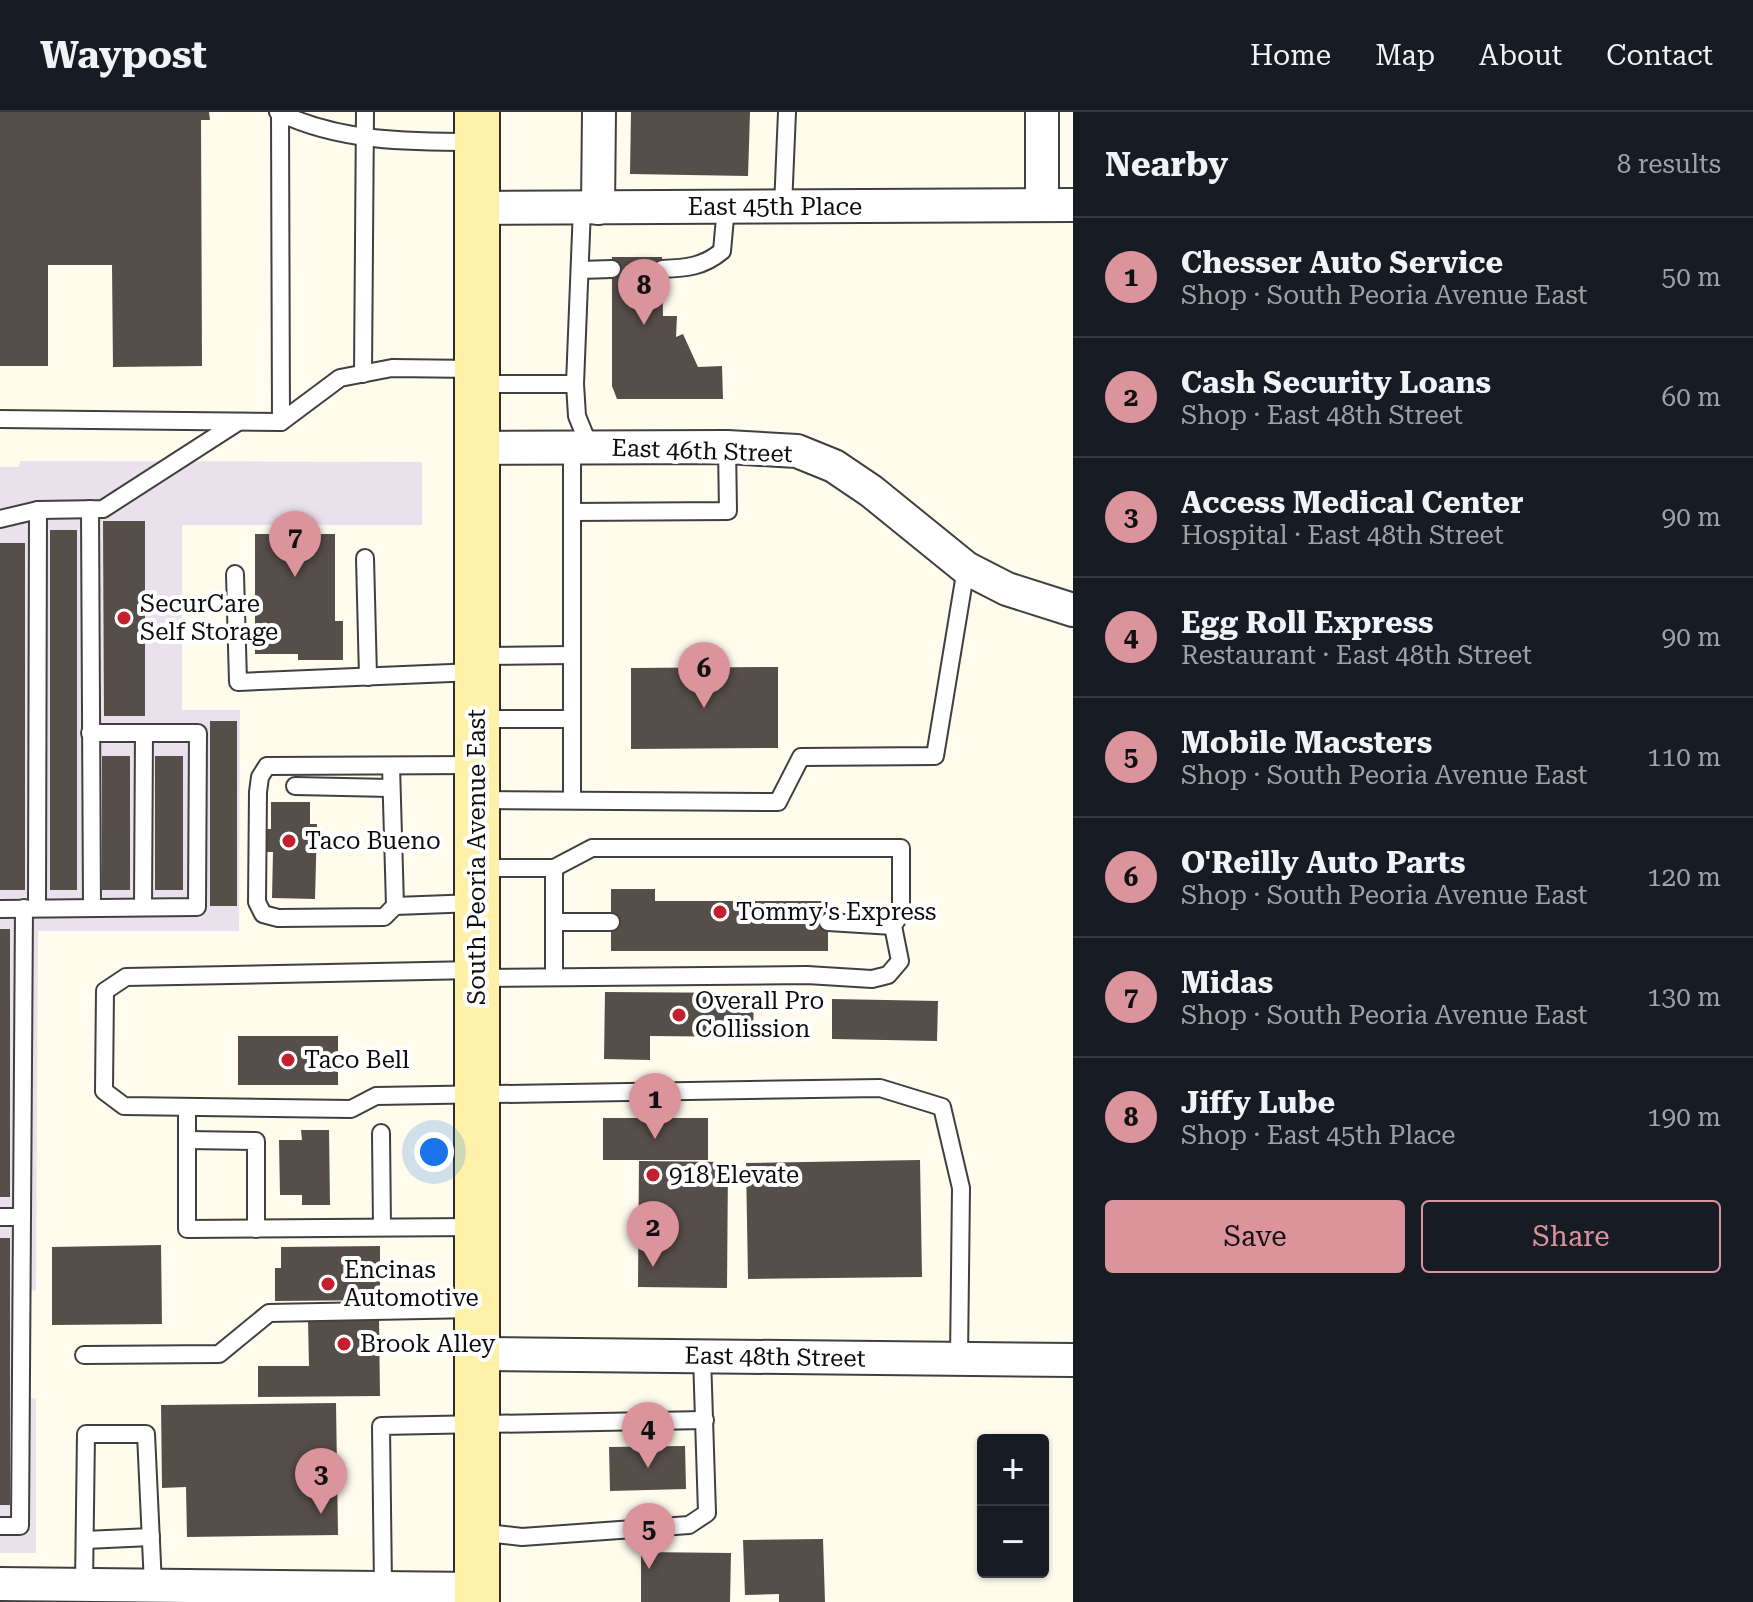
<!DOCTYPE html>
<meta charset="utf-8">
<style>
:root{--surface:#171b24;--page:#242831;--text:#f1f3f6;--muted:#9ea1a6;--line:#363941;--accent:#dc949c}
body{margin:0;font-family:"Roboto Serif",serif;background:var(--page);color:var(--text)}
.controls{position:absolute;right:24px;bottom:24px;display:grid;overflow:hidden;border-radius:8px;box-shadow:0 2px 6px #0004}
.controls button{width:72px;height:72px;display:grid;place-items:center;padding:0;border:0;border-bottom:2px solid var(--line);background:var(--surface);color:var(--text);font:40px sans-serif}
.you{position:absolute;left:434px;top:1040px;width:28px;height:28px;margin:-20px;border:6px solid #fff;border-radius:50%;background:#1a73e8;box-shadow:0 0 0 12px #1a73e833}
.badge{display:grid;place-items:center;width:52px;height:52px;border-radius:50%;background:var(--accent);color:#111;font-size:26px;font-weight:700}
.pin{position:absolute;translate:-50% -66px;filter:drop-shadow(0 2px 4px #0008)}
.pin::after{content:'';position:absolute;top:42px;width:28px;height:24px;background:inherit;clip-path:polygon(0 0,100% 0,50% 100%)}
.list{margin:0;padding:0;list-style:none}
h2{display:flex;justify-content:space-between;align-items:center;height:104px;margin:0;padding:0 32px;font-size:34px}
h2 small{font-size:26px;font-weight:400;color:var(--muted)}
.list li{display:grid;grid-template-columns:52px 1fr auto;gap:24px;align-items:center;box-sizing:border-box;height:120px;padding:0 32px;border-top:2px solid var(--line)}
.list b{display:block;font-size:30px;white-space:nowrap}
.list p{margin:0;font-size:26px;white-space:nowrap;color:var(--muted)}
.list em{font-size:26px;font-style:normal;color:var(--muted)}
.actions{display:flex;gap:16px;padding:24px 32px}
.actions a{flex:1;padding:18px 0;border:2px solid var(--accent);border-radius:8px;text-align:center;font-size:28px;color:var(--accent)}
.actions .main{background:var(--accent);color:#111}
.map{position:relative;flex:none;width:1073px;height:1490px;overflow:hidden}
header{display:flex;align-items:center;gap:48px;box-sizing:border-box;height:112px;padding:0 40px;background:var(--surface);border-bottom:2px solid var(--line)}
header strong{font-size:38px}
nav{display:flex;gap:44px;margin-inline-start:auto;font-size:28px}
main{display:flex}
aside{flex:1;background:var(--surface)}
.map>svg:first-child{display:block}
</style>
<header>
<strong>Waypost</strong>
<nav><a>Home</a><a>Map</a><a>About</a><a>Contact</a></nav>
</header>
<main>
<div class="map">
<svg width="1073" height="1490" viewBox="0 0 1073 1490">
<rect width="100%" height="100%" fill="#fffbed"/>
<polygon fill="#ebe1ec" points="20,349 422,350 422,413 182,413 182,598 240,598 239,819 38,819 36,1178 31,1179 31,1286 36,1287 36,1441 0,1441 0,355 19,355"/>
<g fill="#564e49">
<polygon points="0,0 209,0 210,8 201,8 202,254 113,255 112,153 48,153 48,254 0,254"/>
<polygon points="631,0 750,0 748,64 630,62"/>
<polygon points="612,145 662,145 663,204 677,204 676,225 683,222 698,255 722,254 723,287 617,287 612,274"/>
<polygon points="103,409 145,409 145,604 104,604"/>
<rect x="50" y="418" width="27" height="360"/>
<polygon points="255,422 335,422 335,509 343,509 343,548 298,548 298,542 255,542"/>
<rect x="0" y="431" width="25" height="347"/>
<polygon points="778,555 778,636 631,637 631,556"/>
<rect x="210" y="609" width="27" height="185"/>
<rect x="102" y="644" width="28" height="134"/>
<rect x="155" y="644" width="28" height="134"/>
<polygon points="271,690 310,690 310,712 317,712 315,787 272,786 273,740 262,740 262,717 271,717"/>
<polygon points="611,777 655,777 655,789 828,789 828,839 611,839"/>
<rect x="0" y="817" width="10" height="268"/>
<polygon points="605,880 754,881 753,925 650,924 650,948 604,947"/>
<polygon points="832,887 938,889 937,929 832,927"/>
<rect x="238" y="924" width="100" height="49"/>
<rect x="603" y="1006" width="105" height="42"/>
<polygon points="301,1018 329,1018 330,1093 302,1093 302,1083 280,1083 279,1028 302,1028"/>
<polygon points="920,1048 922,1165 748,1167 746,1051"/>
<polygon points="639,1049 728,1050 727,1176 638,1175"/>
<rect x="0" y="1126" width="10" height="267"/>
<polygon points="161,1133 162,1212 52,1213 52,1135"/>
<polygon points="380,1134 380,1188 275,1189 275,1156 281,1156 281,1135"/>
<polygon points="379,1208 380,1284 258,1285 258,1254 309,1254 308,1209"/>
<polygon points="336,1291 338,1423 187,1425 186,1375 162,1376 161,1293"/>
<polygon points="685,1334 686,1377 610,1379 609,1335"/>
<polygon points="823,1427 825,1490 779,1490 779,1482 745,1483 743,1428"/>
<polygon points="641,1440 731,1441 730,1490 641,1490"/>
</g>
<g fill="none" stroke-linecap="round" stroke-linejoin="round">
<defs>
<g id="service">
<path d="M 278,0 C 340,30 409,30 476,30"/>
<polyline points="280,1 281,310"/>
<polyline points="783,95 787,0"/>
<polyline points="582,96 575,272 577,304 590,336"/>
<path d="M 662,157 C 686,156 703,155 722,139 L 726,95"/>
<polyline points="580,158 612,157"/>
<polyline points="363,262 365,0"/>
<polyline points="480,272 575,272"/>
<polyline points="0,307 281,310 340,266 392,256 475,257"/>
<polyline points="90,397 92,796"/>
<polyline points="572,400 728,399 727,335"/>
<polyline points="0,407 38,398 103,397 238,310"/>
<polyline points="365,446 368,565"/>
<polyline points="235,462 238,570 475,560"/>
<polyline points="478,544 572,543"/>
<polyline points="478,607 572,607"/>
<polyline points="475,653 267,654 260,665 258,680 257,790 263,802 278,806 384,805 395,794 476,791"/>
<polyline points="391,654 395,794"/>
<polyline points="295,674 391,676"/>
<polyline points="478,688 778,690 801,645 935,644 966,456"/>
<polyline points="572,688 572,336"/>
<polyline points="554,756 554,865"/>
<polyline points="143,795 144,621"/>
<polyline points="37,796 38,398"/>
<polyline points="0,797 197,795 198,621 90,621"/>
<polyline points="554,810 611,810"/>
<polyline points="828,810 893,814"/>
<polyline points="475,858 126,865 105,879 104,979 124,994 351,997 376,984 880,976 942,995 961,1076 959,1247"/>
<polyline points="478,866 807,863 872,867 888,863 900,849 893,814 901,801 901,736 592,736 554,756 478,756"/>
<polyline points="187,995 187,1117 475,1115"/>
<polyline points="381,1021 382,1115"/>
<polyline points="187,1028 256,1029 256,1117"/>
<polyline points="0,1105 22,1105"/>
<polyline points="84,1243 219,1242 269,1201 476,1197"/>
<polyline points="0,1414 20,1414 24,796"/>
<polyline points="478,1420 522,1425 689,1413 707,1401 702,1244"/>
<polyline points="85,1428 151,1425"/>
<polyline points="84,1472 86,1322 146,1322 153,1473"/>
<polyline points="383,1475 381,1314 705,1308"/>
</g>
<g id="minor">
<polyline points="1042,93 1042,0"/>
<polyline points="477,96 1073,93"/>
<polyline points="598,96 599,0"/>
<polyline points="476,336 727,335 797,339 834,354 871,379 966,456 1007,477 1073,498"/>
<polyline points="477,1242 1073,1248"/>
<polyline points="0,1472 477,1477"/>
</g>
<polyline id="secondary" points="477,1490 477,0"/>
</defs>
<use href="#service" stroke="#404040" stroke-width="20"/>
<use href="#minor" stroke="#404040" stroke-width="36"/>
<use href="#secondary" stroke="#2f2f2f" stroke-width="48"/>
<use href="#service" stroke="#fff" stroke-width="16"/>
<use href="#minor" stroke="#fff" stroke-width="32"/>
<use href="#secondary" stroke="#fff2a8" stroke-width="44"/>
</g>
<g fill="#c31f2d" stroke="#fff" stroke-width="3">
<circle cx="124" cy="506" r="8"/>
<circle cx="289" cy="729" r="8"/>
<circle cx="720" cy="800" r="8"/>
<circle cx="679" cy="903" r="8"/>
<circle cx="288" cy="948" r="8"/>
<circle cx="653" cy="1063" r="8"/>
<circle cx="328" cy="1172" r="8"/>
<circle cx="344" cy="1232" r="8"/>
</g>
<g text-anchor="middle" stroke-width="8" stroke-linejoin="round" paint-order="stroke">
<g font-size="24" fill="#0d0d0d" stroke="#fff">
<text x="775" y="103">East 45th Place</text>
<text transform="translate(702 339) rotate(2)" y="8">East 46th Street</text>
<text transform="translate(477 745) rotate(-90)" y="8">South Peoria Avenue East</text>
<text transform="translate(775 1245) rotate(1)" y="8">East 48th Street</text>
</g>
<g font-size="24" fill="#0d0d0d" stroke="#fff" text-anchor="start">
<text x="140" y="500">SecurCare<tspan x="140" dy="28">Self Storage</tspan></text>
<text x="305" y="737">Taco Bueno</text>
<text x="736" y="808">Tommy's Express</text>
<text x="695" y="897">Overall Pro<tspan x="695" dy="28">Collission</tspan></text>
<text x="304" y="956">Taco Bell</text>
<text x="669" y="1071">918 Elevate</text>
<text x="344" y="1166">Encinas<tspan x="344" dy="28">Automotive</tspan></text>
<text x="360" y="1240">Brook Alley</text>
</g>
</g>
</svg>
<div class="controls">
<button>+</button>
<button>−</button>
</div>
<div class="you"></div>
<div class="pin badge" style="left:655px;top:1027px">1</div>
<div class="pin badge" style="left:653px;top:1155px">2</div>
<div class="pin badge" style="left:321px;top:1402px">3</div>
<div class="pin badge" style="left:648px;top:1356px">4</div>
<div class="pin badge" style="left:649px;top:1457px">5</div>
<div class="pin badge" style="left:704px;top:596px">6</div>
<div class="pin badge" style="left:295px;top:465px">7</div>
<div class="pin badge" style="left:644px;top:213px">8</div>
</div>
<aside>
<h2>Nearby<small>8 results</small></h2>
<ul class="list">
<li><span class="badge">1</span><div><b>Chesser Auto Service</b><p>Shop · South Peoria Avenue East</p></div><em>50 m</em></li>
<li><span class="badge">2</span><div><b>Cash Security Loans</b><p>Shop · East 48th Street</p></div><em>60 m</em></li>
<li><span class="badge">3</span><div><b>Access Medical Center</b><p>Hospital · East 48th Street</p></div><em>90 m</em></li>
<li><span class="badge">4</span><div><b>Egg Roll Express</b><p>Restaurant · East 48th Street</p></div><em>90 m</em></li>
<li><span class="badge">5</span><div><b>Mobile Macsters</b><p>Shop · South Peoria Avenue East</p></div><em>110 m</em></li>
<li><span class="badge">6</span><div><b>O'Reilly Auto Parts</b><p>Shop · South Peoria Avenue East</p></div><em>120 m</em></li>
<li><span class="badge">7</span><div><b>Midas</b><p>Shop · South Peoria Avenue East</p></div><em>130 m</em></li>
<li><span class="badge">8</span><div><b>Jiffy Lube</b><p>Shop · East 45th Place</p></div><em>190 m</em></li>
</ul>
<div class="actions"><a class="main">Save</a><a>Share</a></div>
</aside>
</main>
